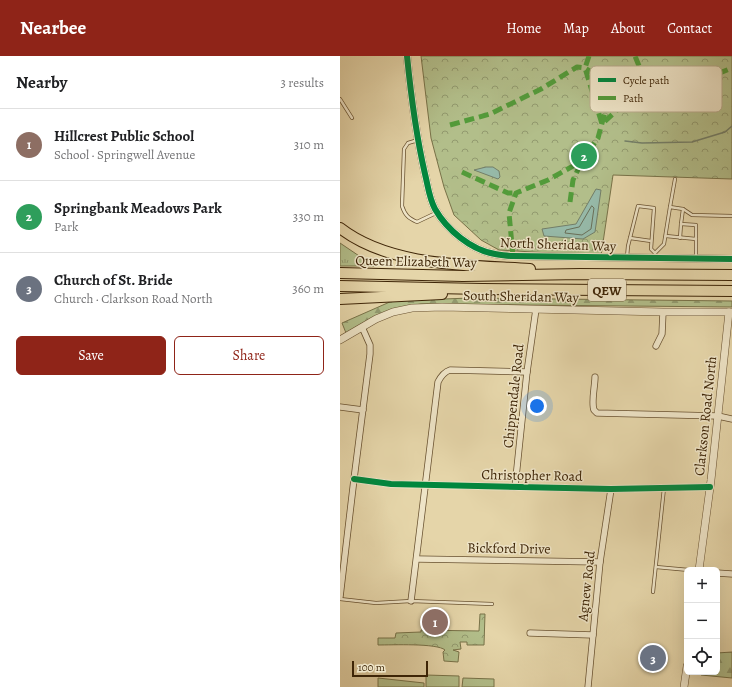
<!DOCTYPE html>
<meta charset="utf-8">
<style>
:root{--surface:#fff;--page:#f2f2f2;--text:#202124;--muted:#757577;--line:#e0e0e0;--accent:#8f2418}
body{margin:0;font-family:Alegreya,serif;background:var(--page);color:var(--text)}
.controls{position:absolute;right:12px;bottom:12px;display:grid;overflow:hidden;border-radius:6px;box-shadow:0 4px 16px #0002}
.controls button{width:36px;height:36px;display:grid;place-items:center;padding:0;border:0;border-bottom:1px solid var(--line);background:var(--surface);color:var(--text);font:20px sans-serif}
.scale{position:absolute;left:12px;bottom:10px;width:76px;box-sizing:border-box;padding-left:4px;border:2px solid #3e2507;border-top:0;font-size:11px;line-height:14px;white-space:nowrap;color:#3e2507;-webkit-text-stroke:3px #eee4c7;paint-order:stroke}
.you{position:absolute;left:197px;top:350px;width:14px;height:14px;margin:-10px;border:3px solid #fff;border-radius:50%;background:#1a73e8;box-shadow:0 0 0 6px #1a73e833}
.badge{display:grid;place-items:center;width:26px;height:26px;border-radius:50%;background:var(--accent);color:#fff;font-size:13px;font-weight:700}
.pin{position:absolute;translate:-50% -50%;border:2px solid #fff;box-shadow:0 1px 4px #0006}
.list{margin:0;padding:0;list-style:none}
h2{display:flex;justify-content:space-between;align-items:center;height:52px;margin:0;padding:0 16px;font-size:17px}
h2 small{font-size:13px;font-weight:400;color:var(--muted)}
.list li{display:grid;grid-template-columns:26px 1fr auto;gap:12px;align-items:center;box-sizing:border-box;height:72px;padding:0 16px;border-top:1px solid var(--line)}
.list b{display:block;font-size:15px;white-space:nowrap}
.list p{margin:0;font-size:13px;white-space:nowrap;color:var(--muted)}
.list em{font-size:13px;font-style:normal;color:var(--muted)}
.actions{display:flex;gap:8px;padding:12px 16px}
.actions a{flex:1;padding:9px 0;border:1px solid var(--accent);border-radius:6px;text-align:center;font-size:14px;color:var(--accent)}
.actions .main{background:var(--accent);color:#fff}
.icon{flex:none;width:22px;height:22px;fill:none;stroke:currentColor;stroke-width:2;stroke-linecap:round;stroke-linejoin:round}
.map{position:relative;flex:none;width:392px;height:631px;overflow:hidden}
header{display:flex;align-items:center;gap:24px;box-sizing:border-box;height:56px;padding:0 20px;background:var(--accent);color:#fff}
header strong{font-size:19px}
nav{display:flex;gap:22px;margin-inline-start:auto;font-size:14px}
main{display:flex}
aside{flex:1;background:var(--surface)}
.map>svg:first-child{display:block}
</style>
<header>
<strong>Nearbee</strong>
<nav><a>Home</a><a>Map</a><a>About</a><a>Contact</a></nav>
</header>
<main>
<aside>
<h2>Nearby<small>3 results</small></h2>
<ul class="list">
<li><span class="badge" style="background:#8d6e63">1</span><div><b>Hillcrest Public School</b><p>School · Springwell Avenue</p></div><em>310 m</em></li>
<li><span class="badge" style="background:#2e9e5b">2</span><div><b>Springbank Meadows Park</b><p>Park</p></div><em>330 m</em></li>
<li><span class="badge" style="background:#6b7280">3</span><div><b>Church of St. Bride</b><p>Church · Clarkson Road North</p></div><em>360 m</em></li>
</ul>
<div class="actions"><a class="main">Save</a><a>Share</a></div>
</aside>
<div class="map">
<svg width="392" height="631" viewBox="0 0 392 631">
<defs>
<pattern id="grass-tufts" width="24" height="20" patternUnits="userSpaceOnUse"><rect width="24" height="20" fill="#b2be8a"/><path d="M3 7l-1-3M5 7V3M7 7l1-3M15 17l-1-3M17 17v-4M19 17l1-3" fill="none" stroke="#929a6f"/></pattern>
<pattern id="forest-firs" width="22" height="20" patternUnits="userSpaceOnUse"><rect width="22" height="20" fill="#b2be8a"/><path d="M5 1l3.5 6h-7zM16 11l3.5 6h-7z" fill="#929a6f"/></pattern>
<pattern id="park-crowns" width="20" height="18" patternUnits="userSpaceOnUse"><rect width="20" height="18" fill="#b2be8a"/><path d="M2 6a3 3 0 1 1 6 0M12 15a3 3 0 1 1 6 0" fill="none" stroke="#929a6f"/></pattern>
</defs>
<rect width="100%" height="100%" fill="#e5d5a9"/>
<filter id="stains"><feTurbulence type="fractalNoise" baseFrequency=".005" numOctaves="4"/><feColorMatrix values="0 0 0 0 .2 0 0 0 0 .09 0 0 0 0 .02 0 0 0 .5 -.17"/></filter>
<radialGradient id="worn" r=".72"><stop offset=".6" stop-color="#630" stop-opacity="0"/><stop offset="1" stop-color="#630" stop-opacity=".3"/></radialGradient>
<polygon fill="url(#grass-tufts)" stroke="#787248" points="0,187 34,210 0,210"/>
<g fill="url(#forest-firs)" stroke="#787248">
<path d="M 130,242 L 392,245 L 392,251 L 81,248 C 50,252 32,261 6,277 L 2,267 L 52,245 Z"/>
<polygon points="392,596 392,622 361,619 361,616 377,616 377,597"/>
</g>
<g fill="url(#park-crowns)" stroke="#787248">
<polygon points="81,0 392,0 392,123 273,119 261,200 159,194 141,184 114,159 104,131 91,82"/>
<path d="M 140,558 L 145,558 L 144,589 L 127,589 L 127,586 L 120,586 L 121,593 L 113,594 L 119,596 L 118,606 L 104,605 L 103,596 L 105,594 C 97,587 52,589 38,589 L 38,582 L 55,582 L 56,577 L 81,576 L 81,574 L 139,575 Z"/>
</g>
<g fill="#b2be8a" stroke="#787248">
<polygon points="86,619 119,620 119,631 86,631"/>
<polygon points="38,622 84,627 84,631 38,631"/>
<polygon points="123,622 154,623 154,631 122,631"/>
</g>
<g fill="#96b9a8" stroke="#737e68">
<polygon points="146,111 153,111 159,115 160,121 158,123 134,114"/>
<polygon points="256,133 261,134 255,176 243,183 204,180 202,173 236,168"/>
</g>
<g fill="none" stroke-linecap="round" stroke-linejoin="round">
<polygon stroke="#6a6f58" stroke-width="1" points="252,150 254,152 251,173 242,179 225,177 226,174 239,171"/>
<polyline stroke="#737e68" stroke-width="1.5" points="285,85 302,87 352,86 385,76 392,70"/>
<defs>
<g id="service">
<polyline points="0,43 12,62"/>
<path d="M 78,84 L 68,87 L 64,93 L 62,150 C 65,159 68,162 77,166 L 96,157"/>
<polyline points="330,151 335,123"/>
<polyline points="343,153 352,159 392,160"/>
<polyline points="326,180 356,183"/>
<polyline points="290,182 311,185"/>
<polyline points="340,182 341,168"/>
<polyline points="315,197 324,188 330,151 343,153 341,168 356,169 356,202"/>
<polyline points="287,201 288,190 298,150 314,152 311,193 315,197"/>
<polyline points="316,511 349,514"/>
<polyline points="313,536 324,432"/>
<polyline points="0,543 36,547 71,545 152,548"/>
</g>
<g id="minor">
<polyline points="316,290 322,278 323,256"/>
<path d="M 255,321 C 255,330 251,347 254,354 L 257,357 L 378,360 L 392,363"/>
<polyline points="0,351 23,354"/>
<polyline points="14,423 51,428 271,433 370,431"/>
<polyline points="175,431 187,316 196,253"/>
<polyline points="77,503 260,506"/>
<polyline points="377,517 392,518"/>
<polyline points="0,541 14,423 30,298 30,289 22,271"/>
<path d="M 71,545 L 98,326 C 101,320 104,316 110,314 L 187,316"/>
<polyline points="190,577 253,579"/>
<polyline points="248,631 260,506 271,433"/>
</g>
<g id="tertiary">
<path d="M 67,0 C 71,40 76,79 85,118 C 88,130 89,142 95,153 C 107,174 131,194 155,198 C 161,199 167,200 173,200 L 392,203"/>
<polyline points="0,284 36,263 53,256 72,252 102,251 323,256 392,256"/>
<polyline points="359,514 371,424 389,256"/>
<polyline points="344,631 347,610"/>
</g>
<g id="motorway">
<path d="M 0,172 C 50,211 129,209 190,213"/>
<polyline points="0,217 123,220 240,218 392,219"/>
<polyline points="0,230 142,233 392,235"/>
<polyline points="0,243 102,238"/>
</g>
</defs>
<use href="#service" stroke="#685130" stroke-width="4"/>
<use href="#minor" stroke="#685130" stroke-width="7"/>
<use href="#tertiary" stroke="#685130" stroke-width="8"/>
<use href="#motorway" stroke="#3e2507" stroke-width="12"/>
<use href="#service" stroke="#eee4c7" stroke-width="2.5"/>
<use href="#minor" stroke="#eee4c7" stroke-width="5.5"/>
<use href="#tertiary" stroke="#eee4c7" stroke-width="7"/>
<use href="#motorway" stroke="#e5d5a9" stroke-width="10"/>
<g stroke="#539b3a" stroke-width="5" stroke-dasharray="10 5" stroke-linecap="butt">
<polyline points="249,0 245,12 262,68 306,27 295,0"/>
<polyline points="306,27 319,27 343,16 377,18 392,12"/>
<polyline points="110,69 150,58 201,33 237,11 245,12 270,28"/>
<polyline points="122,116 168,137 176,137"/>
<polyline points="230,146 233,124 242,105"/>
<polyline points="173,200 169,157 176,137 208,124 242,105 258,82 271,34"/>
</g>
<defs>
<g id="cycleway">
<path d="M 67,0 C 71,40 76,79 85,118 C 88,130 89,142 95,153 C 107,174 131,194 155,198 C 161,199 167,200 173,200 L 392,203"/>
<polyline points="14,423 51,428 271,433 370,431"/>
</g>
</defs>
<use href="#cycleway" stroke="#eee4c7" stroke-width="8"/>
<use href="#cycleway" stroke="#00873e" stroke-width="6"/>
</g>
<g text-anchor="middle" stroke-width="3" stroke-linejoin="round" paint-order="stroke">
<rect fill="#eee4c7" stroke="#735e41" stroke-width="1" x="248" y="223" width="38" height="22" rx="3"/>
<g font-size="13" font-weight="bold" fill="#3e2507">
<text x="267" y="239">QEW</text>
</g>
<g font-size="14" fill="#3e2507" stroke="#eee4c7">
<text transform="translate(218 188) rotate(2)" y="5">North Sheridan Way</text>
<text transform="translate(76 205) rotate(1)" y="5">Queen Elizabeth Way</text>
<text transform="translate(181 240) rotate(1)" y="5">South Sheridan Way</text>
<text transform="translate(173 340) rotate(-84)" y="5">Chippendale Road</text>
<text transform="translate(365 360) rotate(-84)" y="5">Clarkson Road North</text>
<text transform="translate(192 419) rotate(1)" y="5">Christopher Road</text>
<text transform="translate(169 492) rotate(1)" y="5">Bickford Drive</text>
<text transform="translate(246 530) rotate(-84)" y="5">Agnew Road</text>
</g>
</g>
<rect x="250" y="10" width="132" height="46" rx="6" fill="#eee4c7" stroke="#b9ab8d" stroke-width="1"/>
<rect x="258" y="22" width="18" height="4" fill="#00873e"/>
<rect x="258" y="40" width="18" height="4" fill="#539b3a"/>
<g font-size="11" fill="#3e2507">
<text x="283" y="28">Cycle path</text>
<text x="283" y="46">Path</text>
</g>
<rect width="100%" height="100%" filter="url(#stains)"/>
<rect width="100%" height="100%" fill="url(#worn)"/>
</svg>
<div class="controls">
<button>+</button>
<button>−</button>
<button><svg class="icon" aria-label="locate" viewBox="0 0 24 24"><circle cx="12" cy="12" r="6"/><path d="M12 2v4M12 18v4M2 12h4M18 12h4"/></svg></button>
</div>
<div class="scale">100 m</div>
<div class="you"></div>
<div class="pin badge" style="left:95px;top:566px;background:#8d6e63">1</div>
<div class="pin badge" style="left:244px;top:100px;background:#2e9e5b">2</div>
<div class="pin badge" style="left:313px;top:602px;background:#6b7280">3</div>
</div>
</main>
